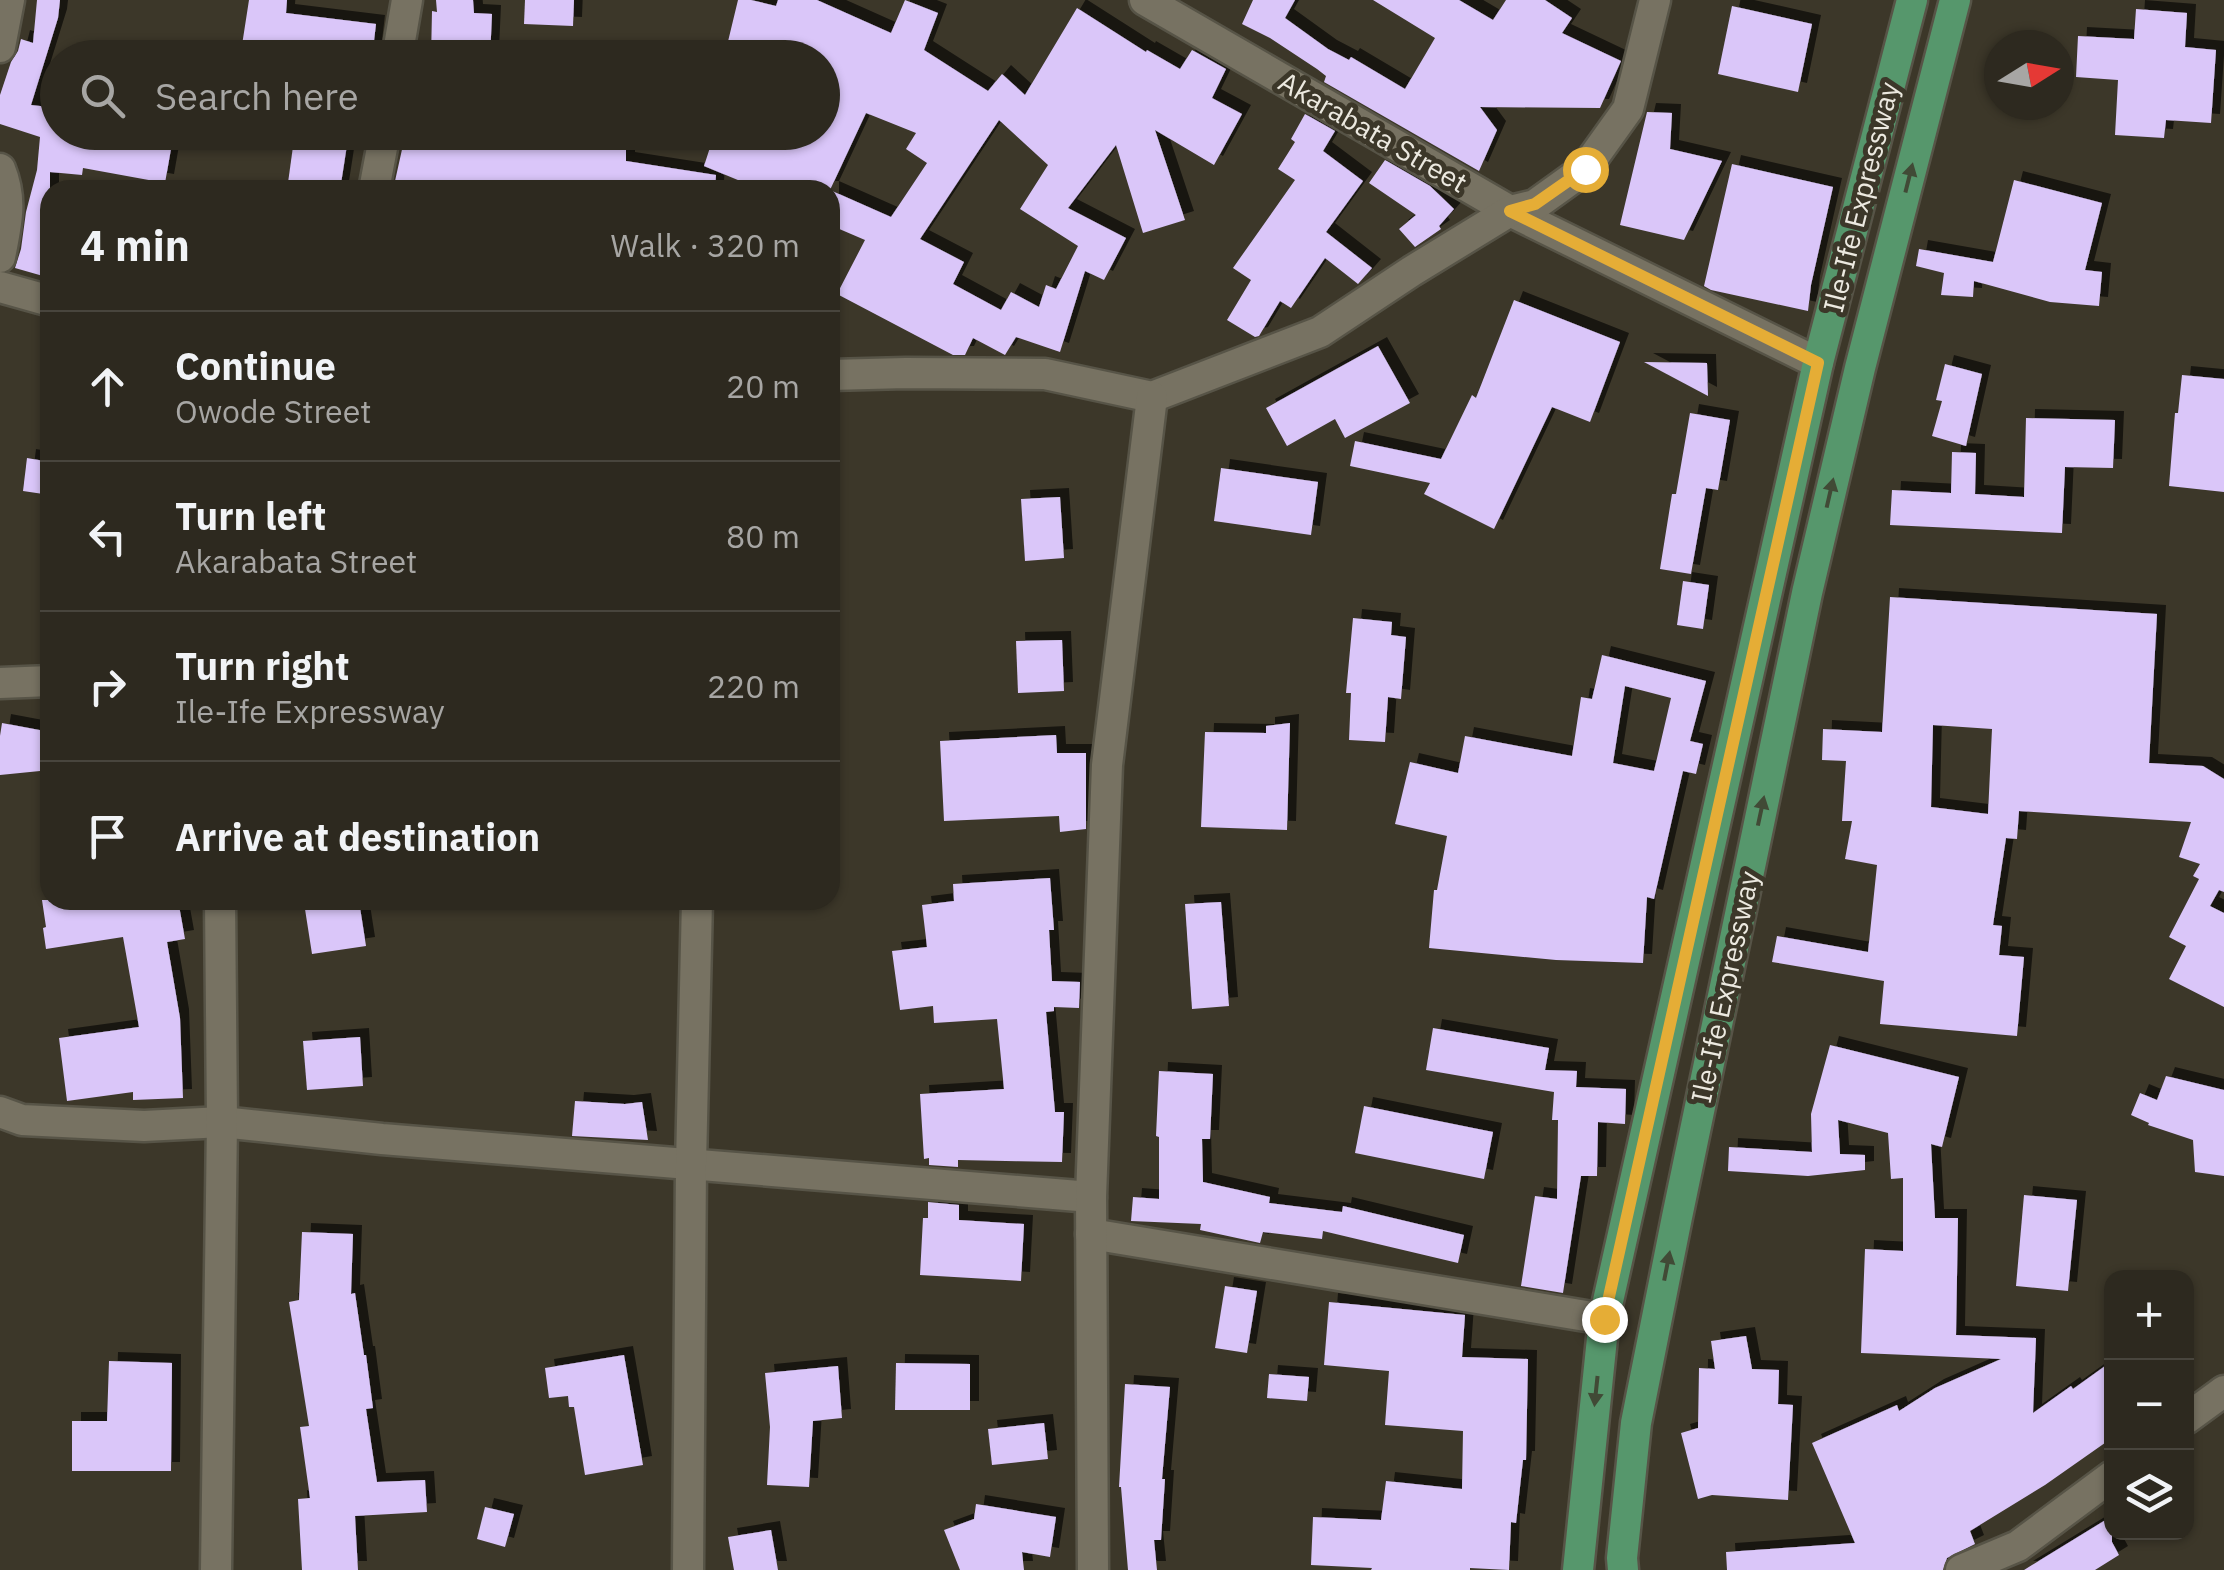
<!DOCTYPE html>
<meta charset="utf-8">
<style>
:root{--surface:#2d291f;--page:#39352c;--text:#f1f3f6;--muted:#a7a6a4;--line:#48453d}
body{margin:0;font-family:"IBM Plex Sans",sans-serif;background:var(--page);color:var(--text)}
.controls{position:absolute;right:30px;bottom:30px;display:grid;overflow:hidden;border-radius:20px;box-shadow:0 2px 8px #0004}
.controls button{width:90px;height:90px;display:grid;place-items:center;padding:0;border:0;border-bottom:2px solid var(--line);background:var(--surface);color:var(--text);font:50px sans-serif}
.compass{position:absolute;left:1984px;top:30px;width:90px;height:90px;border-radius:50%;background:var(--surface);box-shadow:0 2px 8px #0004;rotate:79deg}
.stop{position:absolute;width:30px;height:30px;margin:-22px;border:8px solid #e5ad36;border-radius:50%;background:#fff}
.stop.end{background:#e5ad36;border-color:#fff;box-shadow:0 2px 10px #0008}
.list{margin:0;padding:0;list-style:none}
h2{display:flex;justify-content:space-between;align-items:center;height:130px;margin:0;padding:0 40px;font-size:42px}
h2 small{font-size:32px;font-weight:400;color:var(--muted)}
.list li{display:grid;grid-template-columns:65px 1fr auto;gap:30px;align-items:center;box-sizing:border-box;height:150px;padding:0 40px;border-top:2px solid var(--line)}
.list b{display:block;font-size:38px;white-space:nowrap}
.list p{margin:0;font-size:32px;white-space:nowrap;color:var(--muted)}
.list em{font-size:32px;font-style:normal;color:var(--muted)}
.icon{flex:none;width:55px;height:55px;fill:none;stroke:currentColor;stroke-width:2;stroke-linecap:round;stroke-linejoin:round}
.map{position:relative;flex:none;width:2224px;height:1570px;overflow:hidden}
.search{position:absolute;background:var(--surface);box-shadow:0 2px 8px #0004;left:40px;top:40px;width:800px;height:110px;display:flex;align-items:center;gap:25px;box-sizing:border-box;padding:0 35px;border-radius:55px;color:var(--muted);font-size:38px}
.panel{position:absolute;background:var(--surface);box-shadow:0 2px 8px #0004;left:40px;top:180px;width:800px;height:730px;border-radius:30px}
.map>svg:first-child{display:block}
</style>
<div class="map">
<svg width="2224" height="1570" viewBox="0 0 2224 1570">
<defs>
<filter id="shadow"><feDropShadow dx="9" dy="-9" stdDeviation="0" flood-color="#0009"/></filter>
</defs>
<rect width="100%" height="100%" fill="#3c3729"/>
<g fill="#dac6f9" fill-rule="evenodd" filter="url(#shadow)">
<polygon points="37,0 60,0 58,18 31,105 58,108 58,132 172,132 168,149 171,149 165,183 83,168 82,175 50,172 50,278 15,268 21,249 26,212 37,170 40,137 0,124 0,95 11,62 18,51 21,39 33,43"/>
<polygon points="249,0 287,0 286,13 376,24 372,58 240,58"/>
<polygon points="436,0 473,0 474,13 492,14 490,58 431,58 432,11 437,12"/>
<polygon points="525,0 574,0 573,26 524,24"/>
<path d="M 738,0 L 751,0 L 776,6 L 778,0 L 817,0 L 891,33 L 905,0 L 938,13 L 924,50 L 988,91 L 1002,74 L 1025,95 L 1077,8 L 1146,52 L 1147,50 L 1180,69 L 1192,50 L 1226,69 L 1212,98 L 1242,114 L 1214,165 L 1155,130 L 1185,220 L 1143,233 L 1116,145 L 1068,208 L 1126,238 L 1104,280 L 1085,271 L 1060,352 L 1016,337 L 1005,355 L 973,338 L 965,355 L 953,355 L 837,294 L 865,240 L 830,225 L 830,190 L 891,217 L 927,163 L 906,149 L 916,133 L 866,113 L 830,190 L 762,190 L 704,166 L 715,132 L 746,132 L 770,140 L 773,132 L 822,132 L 822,58 L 724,58 ZM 999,120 L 1048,165 L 1020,209 L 1078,246 L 1056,289 L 1046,285 L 1039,307 L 1011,292 L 1001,310 L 953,284 L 964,262 L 920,239 Z"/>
<polygon points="1253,0 1295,0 1285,18 1328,49 1349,60 1351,57 1405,89 1435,38 1373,0 1459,0 1493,20 1506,0 1545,0 1572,18 1562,33 1621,61 1600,108 1480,107 1497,130 1479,171 1324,82 1326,76 1317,69 1270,38 1242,24"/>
<polygon points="1732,6 1812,24 1798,92 1718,74"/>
<polygon points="2136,9 2187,13 2185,47 2216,50 2211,123 2166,120 2164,138 2115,135 2118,80 2076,77 2078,36 2134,39"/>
<polygon points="1647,112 1672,113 1670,149 1722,161 1684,240 1620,225"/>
<polygon points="1305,114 1335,131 1323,151 1363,181 1326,232 1372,268 1358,284 1325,258 1291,308 1280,301 1259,336 1255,337 1227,320 1251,280 1233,268 1295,180 1278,169 1295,142 1291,139"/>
<polygon points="295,132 349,132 340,190 287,190"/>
<polygon points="428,132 544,132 589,141 589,132 626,132 626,161 716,175 715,190 393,190 403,145 425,150"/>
<polygon points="1385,160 1430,186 1454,209 1439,226 1441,229 1415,247 1399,229 1416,215 1369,183"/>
<polygon points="1732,164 1833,187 1811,285 1808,311 1711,290 1704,286"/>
<polygon points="2014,180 2102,203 2085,270 2102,272 2099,306 2050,302 1974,281 1973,297 1941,295 1944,273 1916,266 1919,249 1993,262"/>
<polygon points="1514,300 1620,342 1590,422 1552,407 1494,529 1424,494 1430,483 1350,466 1355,441 1441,459 1472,395 1476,398"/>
<polygon points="1378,346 1410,403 1345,438 1335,419 1287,446 1266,408"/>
<polygon points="1644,362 1707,363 1708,396"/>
<polygon points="1945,364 1982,374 1966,446 1932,436 1942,401 1936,400"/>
<polygon points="2182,375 2224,379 2224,492 2169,486 2175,413 2178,413"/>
<polygon points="1690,413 1730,420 1718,490 1706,488 1691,574 1660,569 1672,494 1676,494"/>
<polygon points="2026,418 2115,420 2113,468 2065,467 2062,533 1890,525 1892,490 1951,493 1952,452 1976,453 1975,494 2024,497"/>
<polygon points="27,458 50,462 50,495 23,491"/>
<polygon points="1221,468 1318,482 1311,535 1214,521"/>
<polygon points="1060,497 1064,558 1025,561 1021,499"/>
<polygon points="1683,581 1709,585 1703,629 1677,625"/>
<path d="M 1890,597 L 2157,614 L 2149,763 L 2203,766 L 2224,779 L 2224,892 L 2219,890 L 2210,906 L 2224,913 L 2224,1007 L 2169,979 L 2186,946 L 2169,937 L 2199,879 L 2193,876 L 2200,864 L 2179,857 L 2191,822 L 2019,811 L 2017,839 L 2006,838 L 1993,925 L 2002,926 L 1999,955 L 2024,957 L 2017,1036 L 1880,1024 L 1884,981 L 1772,962 L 1777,936 L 1868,952 L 1877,865 L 1845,859 L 1852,821 L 1842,821 L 1846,761 L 1822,760 L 1823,729 L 1882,732 ZM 1933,725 L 1992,729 L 1988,814 L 1931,807 Z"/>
<polygon points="1353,618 1392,622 1391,635 1406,637 1401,699 1388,697 1385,742 1349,740 1351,693 1346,693"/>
<polygon points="1062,640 1064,691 1018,693 1016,641"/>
<path d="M 1602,655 L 1706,681 L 1690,741 L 1703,744 L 1696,774 L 1683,771 L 1654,899 L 1647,897 L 1643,963 L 1556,960 L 1429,948 L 1434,890 L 1437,890 L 1447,836 L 1395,824 L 1410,762 L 1458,773 L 1465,736 L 1572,756 L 1581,697 L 1592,699 ZM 1625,686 L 1671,698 L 1654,771 L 1613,763 Z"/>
<polygon points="2,723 50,732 50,770 0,775 0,736"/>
<polygon points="1290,723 1287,830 1201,827 1205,732 1266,733 1266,726"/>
<polygon points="1056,735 1057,753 1086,753 1086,829 1060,832 1059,816 944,821 940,741"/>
<polygon points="1050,878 1054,930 1049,930 1052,981 1080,982 1079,1008 1054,1007 1054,1011 1046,1012 1055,1112 1064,1112 1062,1162 958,1160 958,1167 929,1165 929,1158 924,1159 920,1094 1004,1089 997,1019 934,1023 933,1006 900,1010 892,951 927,947 922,905 954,901 953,884"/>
<polygon points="42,900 178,900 185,939 167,942 180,1018 183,1098 133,1100 133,1092 67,1101 59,1038 139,1027 123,937 46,949 43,928 46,927"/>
<polygon points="359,901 366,946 312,954 305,909"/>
<polygon points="1221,902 1229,1006 1192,1009 1185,904"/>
<polygon points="1433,1028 1549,1048 1545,1070 1577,1071 1576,1087 1626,1089 1625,1124 1598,1122 1597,1176 1581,1176 1563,1293 1521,1286 1535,1196 1557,1199 1558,1120 1552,1120 1554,1092 1426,1070"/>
<polygon points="360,1037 363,1086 307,1090 303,1041"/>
<polygon points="1830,1045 1959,1077 1942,1147 1931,1144 1935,1218 1958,1218 1956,1335 2036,1338 2033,1413 2071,1386 2073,1389 2112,1361 2112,1438 2045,1485 1970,1531 1975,1544 1947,1558 1943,1570 1727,1570 1726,1552 1855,1543 1812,1443 1897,1405 1899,1411 1935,1388 2001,1359 1861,1353 1865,1249 1903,1251 1903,1178 1891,1179 1888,1133 1838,1120 1840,1154 1865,1155 1865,1170 1808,1176 1728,1171 1729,1147 1812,1152 1811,1114"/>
<polygon points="1159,1071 1213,1074 1210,1139 1202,1139 1203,1182 1270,1197 1269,1203 1342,1212 1343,1206 1464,1235 1458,1263 1323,1231 1322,1239 1263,1232 1260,1243 1200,1230 1201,1224 1131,1221 1133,1197 1159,1199 1159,1137 1156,1136"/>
<polygon points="2166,1076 2224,1090 2224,1176 2195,1172 2193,1140 2148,1125 2149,1123 2131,1115 2140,1093 2157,1100"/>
<polygon points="575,1101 625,1104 642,1102 648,1140 572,1136"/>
<polygon points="1364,1106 1493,1132 1484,1179 1355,1153"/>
<polygon points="2024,1195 2077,1200 2068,1291 2016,1286"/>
<polygon points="928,1202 959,1205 959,1220 1024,1224 1021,1281 920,1275 923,1218 928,1218"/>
<polygon points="302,1232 353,1234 351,1294 355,1293 364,1355 366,1355 373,1408 366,1409 377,1482 425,1480 427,1512 355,1516 358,1570 302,1570 298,1499 310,1498 300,1427 309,1426 289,1302 299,1300"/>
<polygon points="1225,1286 1257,1291 1247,1353 1215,1348"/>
<polygon points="1329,1302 1465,1315 1462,1357 1528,1359 1526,1460 1523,1460 1516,1523 1511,1522 1509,1570 1470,1568 1470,1570 1371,1570 1372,1568 1311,1565 1313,1517 1381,1520 1386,1481 1462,1489 1463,1431 1385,1425 1389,1371 1324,1365"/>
<polygon points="1746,1336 1752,1369 1779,1370 1778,1404 1793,1405 1788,1500 1712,1495 1698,1499 1681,1433 1698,1428 1699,1368 1715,1369 1711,1341"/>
<polygon points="624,1355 643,1465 585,1475 574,1407 569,1407 568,1396 549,1398 545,1368"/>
<polygon points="109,1361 172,1363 171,1471 72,1471 72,1421 107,1421"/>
<polygon points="896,1363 970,1364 970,1410 895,1410"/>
<polygon points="838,1366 842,1418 813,1421 809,1487 767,1485 770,1427 765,1373"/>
<polygon points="1269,1374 1309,1377 1307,1401 1267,1398"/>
<polygon points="1125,1384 1170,1387 1162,1479 1165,1479 1161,1540 1154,1540 1157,1570 1128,1570 1121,1487 1119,1487"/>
<polygon points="1044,1423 1048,1459 992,1465 988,1429"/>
<polygon points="976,1504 1056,1517 1050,1557 1022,1552 1024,1570 960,1570 944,1530 974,1519"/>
<polygon points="485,1507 514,1514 505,1547 477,1539"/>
<polygon points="2112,1516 2112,1542 2119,1555 2095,1570 2024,1570"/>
<polygon points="771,1530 778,1570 734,1570 728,1537"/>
</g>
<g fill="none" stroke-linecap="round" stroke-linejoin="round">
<defs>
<g id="minor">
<polyline points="1145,0 1510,211 1818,363"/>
<polyline points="0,47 9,0"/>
<polyline points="397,58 407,0"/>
<path d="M 0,169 C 13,201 6,225 0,257"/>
<polyline points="374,190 385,132"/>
<polyline points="0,287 50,301"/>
<polyline points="830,375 906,373 1045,374 1152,397 1320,332 1412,271 1510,211 1535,205 1585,169 1628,109 1655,0"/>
<polyline points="0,683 50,681"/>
<polyline points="0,1112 22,1120 144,1126 222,1122 382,1139 1091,1197"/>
<polyline points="1091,1234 1604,1319"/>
<polyline points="2186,1419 2224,1391"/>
<polyline points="216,1570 222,1122 220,900"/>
<polyline points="688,1570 691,1165 697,900"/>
<polyline points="1093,1570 1091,1197 1107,765 1152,397"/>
<polyline points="1961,1570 2018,1546 2112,1476"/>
</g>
<g id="major">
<polyline points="1578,1570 1604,1319 1818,363 1912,0"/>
<polyline points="1623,1570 1622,1558 1636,1423 1677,1217 1807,593 1860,368 1955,0"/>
</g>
</defs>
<use href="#minor" stroke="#575447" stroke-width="35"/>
<use href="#major" stroke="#575447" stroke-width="35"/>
<use href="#minor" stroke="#777262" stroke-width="30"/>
<use href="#major" stroke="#56976c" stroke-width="30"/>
</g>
<defs><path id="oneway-solid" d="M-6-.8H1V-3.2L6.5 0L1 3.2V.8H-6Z" transform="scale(2.5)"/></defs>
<g fill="#414a36">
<use href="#oneway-solid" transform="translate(1909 178) rotate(-76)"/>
<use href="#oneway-solid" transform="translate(1830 493) rotate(-77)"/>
<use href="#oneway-solid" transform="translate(1761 811) rotate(-78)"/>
<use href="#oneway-solid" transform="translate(1667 1266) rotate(-79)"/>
<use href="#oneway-solid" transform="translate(1596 1391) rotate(96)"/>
</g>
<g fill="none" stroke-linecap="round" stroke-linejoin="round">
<polyline stroke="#e5ad36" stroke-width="12" points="1585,169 1535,204 1510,211 1818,363 1604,1319"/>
</g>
<g text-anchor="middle" stroke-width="10" stroke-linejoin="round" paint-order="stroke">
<g font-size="28" fill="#ece9e0" stroke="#3c3729">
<text transform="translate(1373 132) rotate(30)" y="10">Akarabata Street</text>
<text transform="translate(1861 197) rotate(-76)" y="10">Ile-Ife Expressway</text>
<text transform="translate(1725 987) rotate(-78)" y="10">Ile-Ife Expressway</text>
</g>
</g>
</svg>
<div class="controls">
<button>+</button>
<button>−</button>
<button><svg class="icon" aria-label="layers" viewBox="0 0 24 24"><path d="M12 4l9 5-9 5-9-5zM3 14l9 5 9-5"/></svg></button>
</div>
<svg class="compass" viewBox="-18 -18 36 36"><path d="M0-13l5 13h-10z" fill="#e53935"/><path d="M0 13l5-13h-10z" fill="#a7a6a4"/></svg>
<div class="stop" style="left:1585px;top:169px"></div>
<div class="stop end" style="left:1604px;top:1319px"></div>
<div class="search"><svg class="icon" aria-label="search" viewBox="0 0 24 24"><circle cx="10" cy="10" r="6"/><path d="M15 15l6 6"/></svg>Search here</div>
<section class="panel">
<h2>4 min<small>Walk · 320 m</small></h2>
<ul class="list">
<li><svg class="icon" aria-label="ahead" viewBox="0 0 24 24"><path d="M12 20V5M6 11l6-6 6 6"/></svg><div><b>Continue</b><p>Owode Street</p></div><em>20 m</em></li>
<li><svg class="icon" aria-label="left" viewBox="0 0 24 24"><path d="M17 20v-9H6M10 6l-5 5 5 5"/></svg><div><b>Turn left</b><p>Akarabata Street</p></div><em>80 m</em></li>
<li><svg class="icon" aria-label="right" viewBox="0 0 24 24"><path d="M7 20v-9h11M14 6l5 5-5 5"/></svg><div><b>Turn right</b><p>Ile-Ife Expressway</p></div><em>220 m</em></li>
<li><svg class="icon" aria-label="arrive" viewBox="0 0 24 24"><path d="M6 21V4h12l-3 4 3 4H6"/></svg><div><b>Arrive at destination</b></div></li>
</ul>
</section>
</div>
